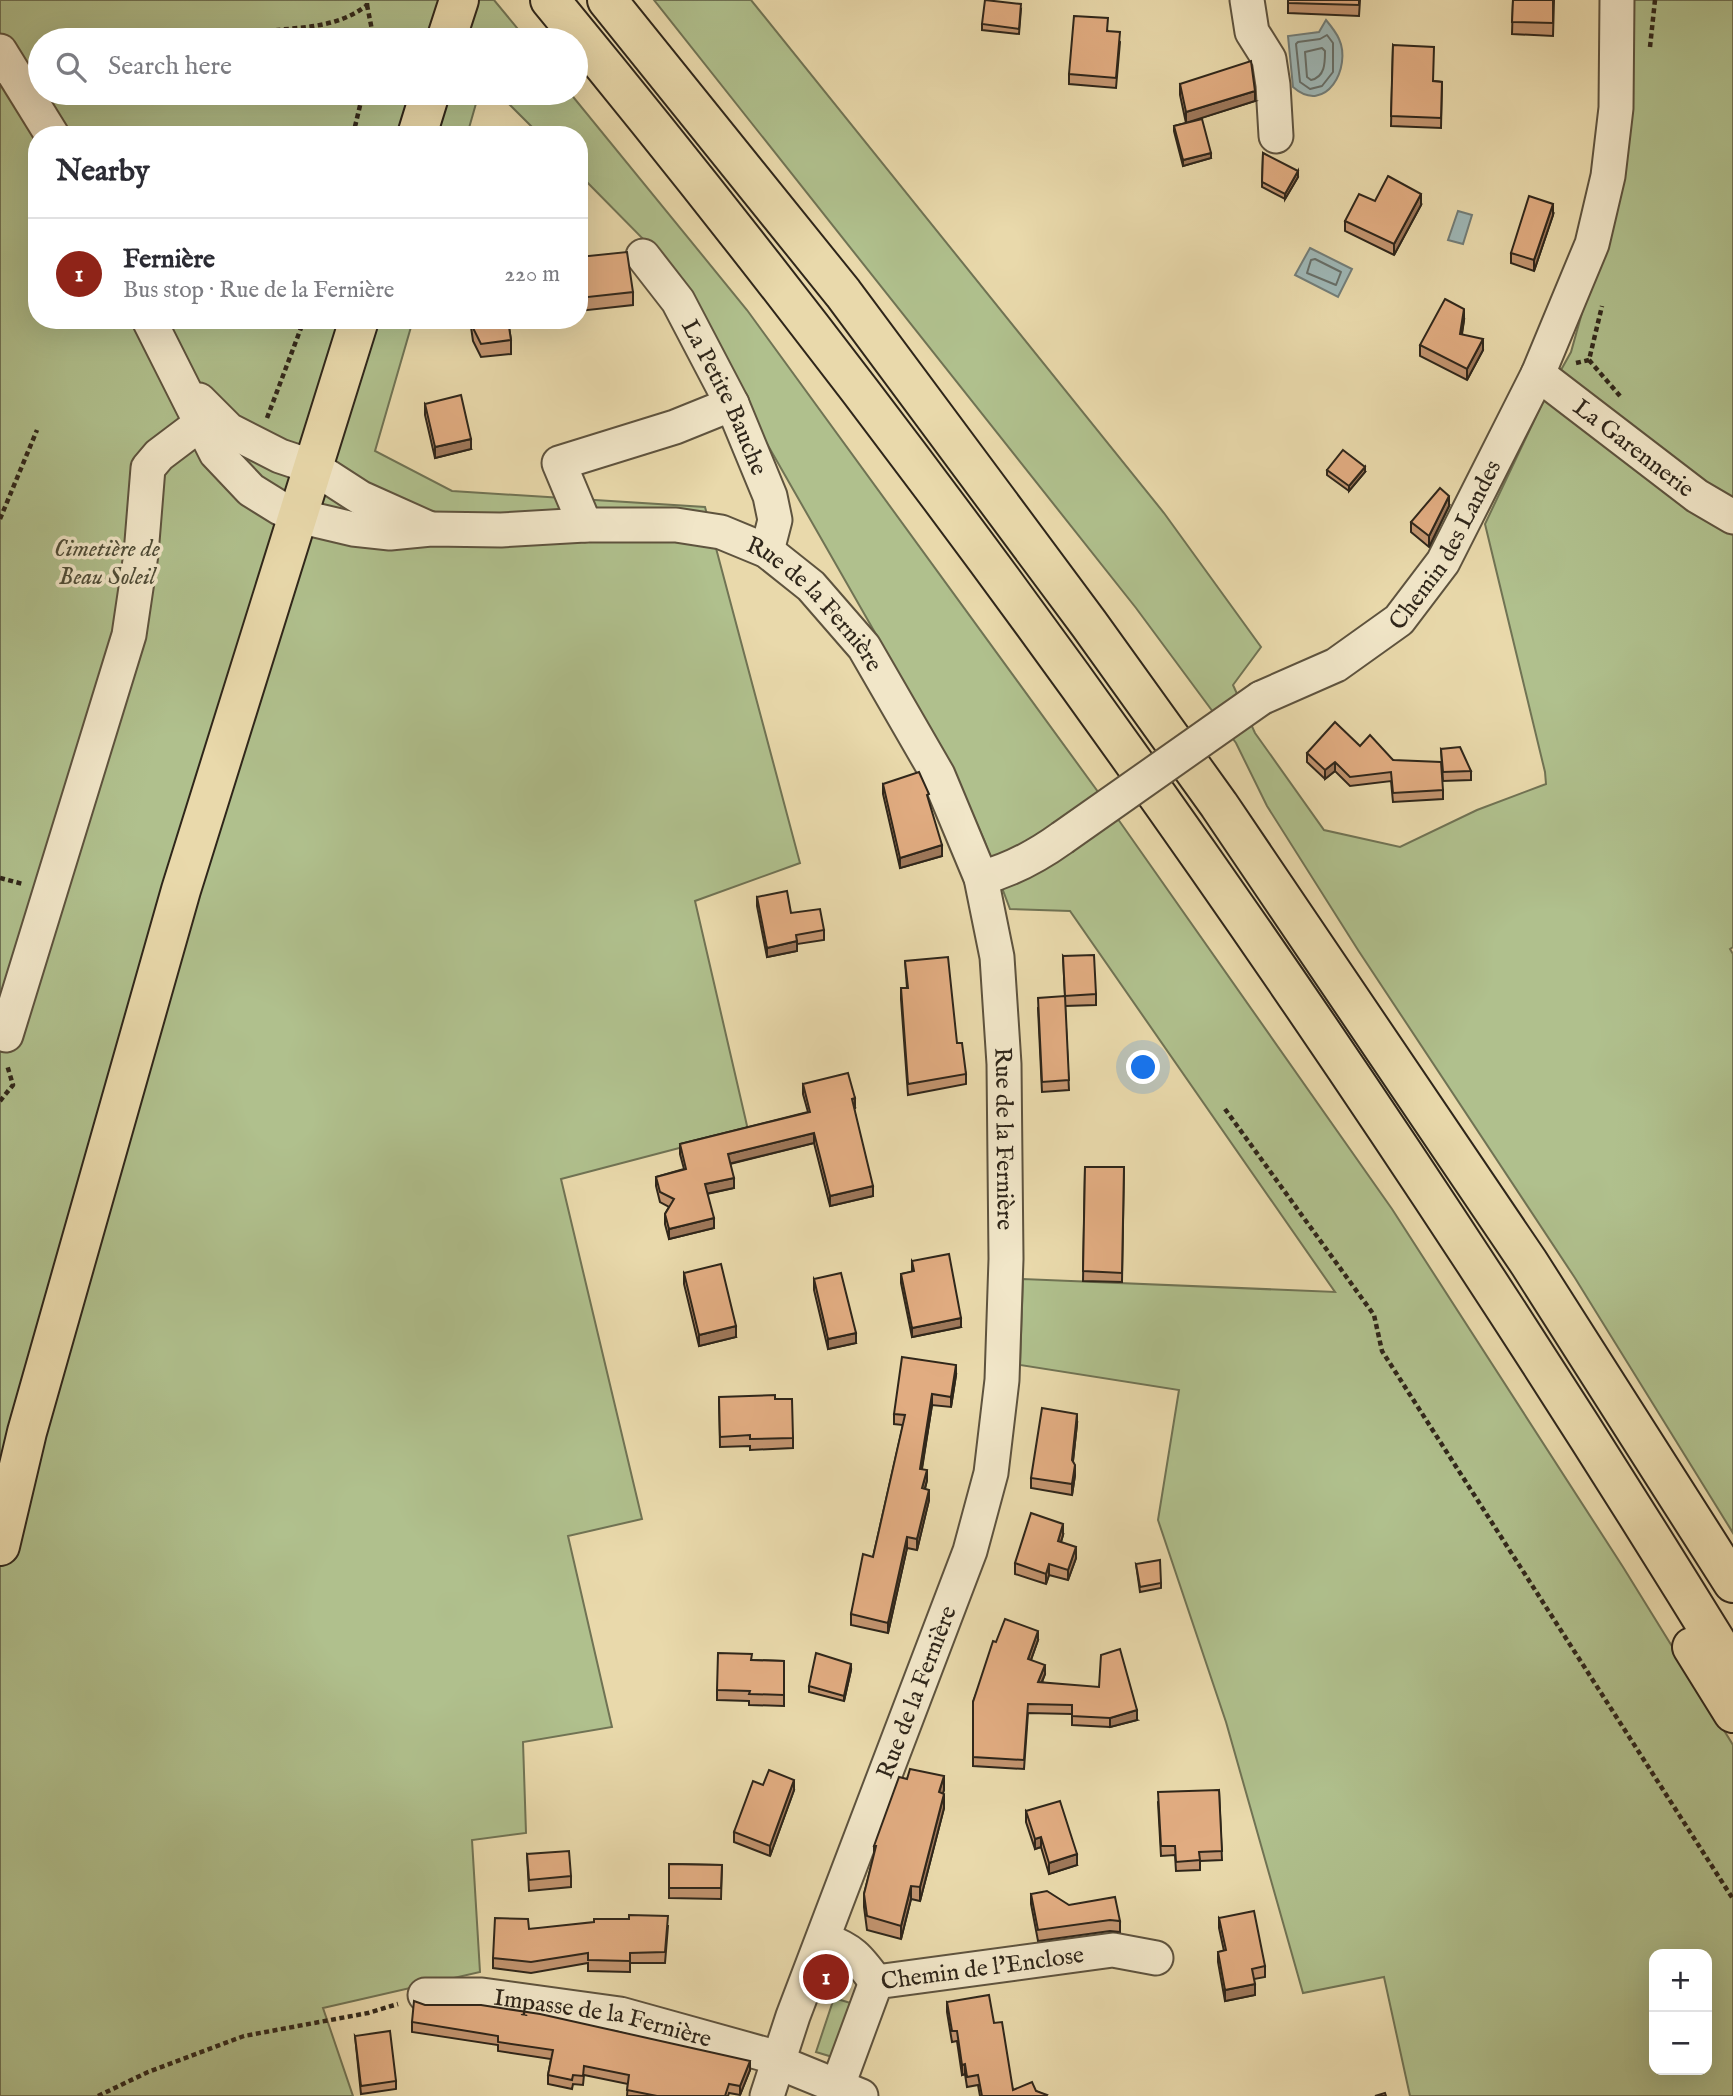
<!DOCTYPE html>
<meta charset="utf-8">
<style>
:root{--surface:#fff;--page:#f7f7f7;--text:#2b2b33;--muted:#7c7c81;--line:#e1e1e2;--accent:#8f2418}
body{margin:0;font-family:"IM FELL English",serif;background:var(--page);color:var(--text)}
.controls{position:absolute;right:21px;bottom:21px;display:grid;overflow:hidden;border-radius:14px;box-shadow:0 7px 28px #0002}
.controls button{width:63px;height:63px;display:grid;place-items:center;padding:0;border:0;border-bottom:2px solid var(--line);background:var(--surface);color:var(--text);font:35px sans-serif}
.you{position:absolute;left:1144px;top:1068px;width:24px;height:24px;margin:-18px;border:5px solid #fff;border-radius:50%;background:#1a73e8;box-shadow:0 0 0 10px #1a73e833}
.badge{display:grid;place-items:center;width:46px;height:46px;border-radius:50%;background:var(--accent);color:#fff;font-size:23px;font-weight:700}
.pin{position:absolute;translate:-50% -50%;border:4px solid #fff;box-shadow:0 2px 7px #0006}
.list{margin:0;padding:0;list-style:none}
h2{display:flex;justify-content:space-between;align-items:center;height:91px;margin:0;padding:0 28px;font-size:30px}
h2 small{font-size:23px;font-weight:400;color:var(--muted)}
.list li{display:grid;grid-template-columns:46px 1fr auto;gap:21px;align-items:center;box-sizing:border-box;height:112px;padding:0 28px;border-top:2px solid var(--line)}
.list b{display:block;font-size:26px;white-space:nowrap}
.list p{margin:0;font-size:23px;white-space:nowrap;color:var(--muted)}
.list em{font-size:23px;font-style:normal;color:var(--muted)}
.icon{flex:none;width:38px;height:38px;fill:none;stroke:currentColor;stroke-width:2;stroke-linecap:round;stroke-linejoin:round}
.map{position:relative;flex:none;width:1733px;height:2096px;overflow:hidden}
.search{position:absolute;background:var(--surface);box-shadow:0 7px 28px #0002;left:28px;top:28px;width:560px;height:77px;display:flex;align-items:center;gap:18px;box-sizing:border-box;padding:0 24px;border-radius:38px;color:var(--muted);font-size:26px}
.panel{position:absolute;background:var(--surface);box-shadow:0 7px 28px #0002;left:28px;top:126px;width:560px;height:203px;border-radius:28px}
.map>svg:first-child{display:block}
</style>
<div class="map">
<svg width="1733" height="2096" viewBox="0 0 1733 2096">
<rect width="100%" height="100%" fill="#e9d9ab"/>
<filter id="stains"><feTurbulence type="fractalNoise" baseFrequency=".00286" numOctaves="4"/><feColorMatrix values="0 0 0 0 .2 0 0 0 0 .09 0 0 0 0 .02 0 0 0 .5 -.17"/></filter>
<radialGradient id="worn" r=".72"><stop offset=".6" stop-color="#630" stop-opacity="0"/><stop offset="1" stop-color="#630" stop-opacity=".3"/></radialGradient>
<g fill="#b0c08d" stroke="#707354" stroke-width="2" fill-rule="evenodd">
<polygon points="0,0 494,0 527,40 40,40 40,93 479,93 467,135 37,135 37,320 413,320 375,451 452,491 705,507 800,863 695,901 748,1130 561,1179 642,1519 568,1536 612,1727 523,1742 526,1833 472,1840 480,1972 323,2008 353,2096 0,2096"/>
<polygon points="654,0 751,0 1164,513 1261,647 1233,685 1255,733 1324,830 1400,847 1477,810 1546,784 1545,772 1485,524 1542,404 1571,352 1627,152 1633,0 1733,0 1733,947 1730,949 1733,954 1733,1533 1575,1278 1358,950 1267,806 1236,743 1136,608"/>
<path d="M 498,93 L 570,93 L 747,310 L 1120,822 L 1392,1209 L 1623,1567 L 1733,1745 L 1733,2096 L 1410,2096 L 1384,1977 L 1303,1993 L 1226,1722 L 1158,1520 L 1179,1390 L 1020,1365 L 1023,1279 L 1335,1292 L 1070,911 L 1010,909 L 984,840 L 953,769 L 659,255 L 579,174 L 579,135 L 540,135 ZM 1654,1954 L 1707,1954 L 1707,2070 L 1654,2070 Z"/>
<polygon points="834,1998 857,2005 839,2059 816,2052"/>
</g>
<g fill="#9eb7b6" stroke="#727d78" stroke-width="2">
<path d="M 1326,20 C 1331,26 1336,32 1339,39 C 1352,67 1326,116 1293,87 L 1288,36 L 1319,32 Z"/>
<polygon points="1458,211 1472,215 1463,244 1448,240"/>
<polygon points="1310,248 1352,269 1338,297 1295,275"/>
</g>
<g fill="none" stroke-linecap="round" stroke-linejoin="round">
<g stroke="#666e68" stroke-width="2">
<polygon points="1327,35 1333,43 1333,72 1322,86 1310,89 1300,82 1296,44 1298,42 1320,39"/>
<path d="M 1322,48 L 1325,51 C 1325,63 1325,77 1311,80 L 1307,77 L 1305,52 Z"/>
<polygon points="1315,259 1341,272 1336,285 1307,273 1311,260"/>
</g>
<defs>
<g id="minor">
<polyline points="1247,0 1252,32 1269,59 1273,85 1276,136"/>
<polyline points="0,51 52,135"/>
<path id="s1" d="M 643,256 L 678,301 L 732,404 L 770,496 L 775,520 L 767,551"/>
<path id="s2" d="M 149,320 L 216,453 L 251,490 L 280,508 L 298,516 L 353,529 L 390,533 L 431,529 L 501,530 L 585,525 L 676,525 L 721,532 L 767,551 L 811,586 L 864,647 L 938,775 L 981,878 L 997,957 L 1004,1064 L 1006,1259 L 1002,1380 L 991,1473 L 970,1551 L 793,2016 L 767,2096"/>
<path id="s3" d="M 1538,374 L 1697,496 L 1733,517"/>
<polyline points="199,400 229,430 280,456 313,467 361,498 428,528"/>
<polyline points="585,525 559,463 675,427 732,404"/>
<path id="s4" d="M 1261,698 L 1336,665 L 1399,620 L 1443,562 L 1538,374 L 1592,244 L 1608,176 L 1616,108 L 1617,0"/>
<path d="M 981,878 C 1011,870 1037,856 1062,838"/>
<polyline points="6,1035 129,635 141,554 148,468 159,455 212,415"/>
<path d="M 823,1939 C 852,1950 858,1957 876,1982"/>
<path id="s5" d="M 425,1995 L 482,1995 L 620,2014 L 764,2054 L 790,2067 L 861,2096"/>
<path id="s6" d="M 838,2085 L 876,1982 L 1113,1950 L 1156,1958"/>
</g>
<g id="major">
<polyline points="446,40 459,0"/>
<polyline points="417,135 430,93"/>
<polyline points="0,1546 27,1432 181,890 359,320"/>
</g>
<g id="highway">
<path d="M 550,0 C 984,526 1376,1088 1733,1669"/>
<polyline points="607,0 843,293 1089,624 1219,805 1529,1263 1733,1583"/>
<polyline points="1692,1647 1733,1713"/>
</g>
</defs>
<use href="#minor" stroke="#5e533e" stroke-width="37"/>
<use href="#major" stroke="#2f261a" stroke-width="42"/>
<use href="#highway" stroke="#2f261a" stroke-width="42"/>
<g stroke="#2f261a" stroke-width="4.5" stroke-dasharray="5 3.5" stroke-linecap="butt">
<polyline points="367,5 374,40"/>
<path d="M 267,31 C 302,27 338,28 367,5 L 367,0"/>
<polyline points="1650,47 1655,0"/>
<polyline points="353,135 363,93"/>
<polyline points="1589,360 1620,396"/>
<polyline points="1576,363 1589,360 1602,306"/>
<polyline points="267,418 304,320"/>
<polyline points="0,519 37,430"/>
<polyline points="0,878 23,884"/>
<polyline points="0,1101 13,1085 7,1065"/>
<polyline points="1225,1109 1374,1315 1382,1351 1733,1899"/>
<polyline points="98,2096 148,2072 244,2036 368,2013 398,2004"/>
</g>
<use href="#minor" stroke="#f1e6c8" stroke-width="33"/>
<use href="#major" stroke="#e9d9ab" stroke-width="38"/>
<use href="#highway" stroke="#e9d9ab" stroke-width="38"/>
<defs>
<polyline id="minor-bridge" points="1062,838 1261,698"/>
</defs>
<use href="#minor-bridge" stroke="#5e533e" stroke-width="37" stroke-linecap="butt"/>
<use href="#minor-bridge" stroke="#f1e6c8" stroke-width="33"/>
</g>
<g fill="#c2946f" stroke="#2f261a" stroke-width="2">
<polygon points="1288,0 1360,0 1359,16 1288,13"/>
<polygon points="1513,0 1554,0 1553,36 1512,34"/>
<polygon points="1021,9 1019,34 982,30 982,24"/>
<polygon points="1108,31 1120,42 1116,88 1069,84 1069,74"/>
<polygon points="1393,45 1433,81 1442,82 1441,128 1391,126"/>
<polygon points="1180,84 1255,101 1191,121 1211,158 1183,166 1174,131 1174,126 1186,123 1180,95"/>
<polygon points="1263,153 1298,177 1285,199 1262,187"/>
<polygon points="1421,205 1394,255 1345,231 1345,221"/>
<polygon points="1553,215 1534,271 1511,263 1511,253"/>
<polygon points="579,257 633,292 633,305 579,311"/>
<polygon points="470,320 517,320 508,321 511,340 511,354 481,357 473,341"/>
<polygon points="1464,320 1462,334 1483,350 1467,380 1420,356 1420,345"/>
<polygon points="425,404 471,449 435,458 425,415"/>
<polygon points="1327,470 1365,472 1349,491 1327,475"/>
<polygon points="1449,506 1429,547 1411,532 1411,522"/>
<polygon points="1360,746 1393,760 1443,790 1443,799 1393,802 1391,781 1350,786 1335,771 1325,779 1307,762 1307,753"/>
<polygon points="1441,749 1471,771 1471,780 1443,781"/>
<polygon points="883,784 929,803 942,856 900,868 883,794"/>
<polygon points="757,897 824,930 824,940 797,944 797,951 767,957 757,906"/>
<polygon points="1063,956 1096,994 1096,1005 1065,1006 1069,1090 1042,1092 1038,1008 1065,996"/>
<polygon points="905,961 957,1043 966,1074 966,1084 908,1095 901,999 901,988 907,988"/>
<polygon points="803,1084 855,1108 854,1109 873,1196 830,1206 814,1143 730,1164 734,1188 707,1194 714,1228 669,1239 665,1224 665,1214 669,1207 660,1202 656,1186 656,1177 684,1169 680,1154 680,1144 808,1112 803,1094"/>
<polygon points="1085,1167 1124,1167 1122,1282 1083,1281"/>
<polygon points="912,1261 961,1327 912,1337 901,1283 901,1274 912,1272"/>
<polygon points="684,1273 736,1337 699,1346 684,1284"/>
<polygon points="814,1279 856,1343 828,1349 814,1290"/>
<polygon points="956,1375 951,1407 932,1405 922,1469 927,1480 925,1489 929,1500 917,1550 907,1548 888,1633 851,1625 851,1614 873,1557 903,1425 894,1424 894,1414"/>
<polygon points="719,1397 775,1399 793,1438 793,1448 750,1450 750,1446 720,1447"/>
<polygon points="1077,1424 1073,1461 1075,1475 1072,1495 1031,1488 1031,1478"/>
<polygon points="1063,1535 1061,1542 1076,1558 1068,1580 1049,1575 1046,1584 1015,1574 1015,1563"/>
<polygon points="1136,1564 1161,1583 1161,1588 1140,1592"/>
<polygon points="1038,1640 1031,1660 1045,1674 1042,1682 1137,1720 1110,1727 1072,1725 1072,1714 1028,1713 1024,1769 973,1766 973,1702 996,1642"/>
<polygon points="751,1660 784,1661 784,1706 749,1705 749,1701 717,1700 717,1690"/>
<polygon points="851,1670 844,1701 809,1692 809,1686"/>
<polygon points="763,1785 794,1790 770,1856 734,1842 734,1832"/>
<polygon points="944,1790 942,1794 944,1808 920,1901 911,1899 901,1939 867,1930 864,1907 864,1894 874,1855 874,1846"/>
<polygon points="1219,1790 1222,1860 1200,1861 1200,1870 1176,1871 1175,1855 1161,1856 1158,1802"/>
<polygon points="1026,1811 1077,1865 1049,1874 1041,1847 1035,1849 1026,1822"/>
<polygon points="527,1854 571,1876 571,1887 529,1891"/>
<polygon points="669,1864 722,1865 721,1899 669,1898"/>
<polygon points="1031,1894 1120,1921 1120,1932 1110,1931 1038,1941 1031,1904"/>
<polygon points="1219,1918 1265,1966 1265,1977 1254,1979 1255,1995 1225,2001 1218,1962 1218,1952 1224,1951 1219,1928"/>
<polygon points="668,1926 665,1963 630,1963 630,1972 588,1971 588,1963 531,1973 493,1968 493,1958 529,1929"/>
<polygon points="947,2002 994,2023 1013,2090 1036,2091 1047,2096 980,2096 978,2085 967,2087 965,2074 962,2075 957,2041 952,2042 947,2012"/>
<polygon points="425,2005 750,2070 740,2095 729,2093 728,2096 627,2096 628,2084 584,2075 583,2085 573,2084 572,2089 548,2084 548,2075 551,2059 498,2051 498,2045 412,2032 412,2022"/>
<polygon points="355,2036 396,2081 396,2089 361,2094"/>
</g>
<g fill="#9e785a" stroke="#2f261a" stroke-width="2">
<polygon points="1255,91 1255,101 1186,123 1186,112"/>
<polygon points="1211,153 1211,158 1183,166 1183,160"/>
<polygon points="1298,171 1298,177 1285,199 1285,194"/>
<polygon points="1421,194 1421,205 1394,255 1394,244"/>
<polygon points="1553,204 1553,215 1534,271 1534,260"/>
<polygon points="1464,309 1464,320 1460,344 1460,334"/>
<polygon points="1483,339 1483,350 1467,380 1467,369"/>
<polygon points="471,439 471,449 435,458 435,447"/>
<polygon points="1365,467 1365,472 1349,491 1349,486"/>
<polygon points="1449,496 1449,506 1429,547 1429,536"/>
<polygon points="1335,762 1335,771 1325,779 1325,770"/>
<polygon points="942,845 942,856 900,868 900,858"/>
<polygon points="797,941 797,951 767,957 767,948"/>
<polygon points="855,1098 855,1108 852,1109 852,1099"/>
<polygon points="814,1133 814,1143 728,1164 728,1154"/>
<polygon points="734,1178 734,1188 705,1194 705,1184"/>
<polygon points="873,1186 873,1196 830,1206 830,1196"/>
<polygon points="714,1218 714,1228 669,1239 669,1229"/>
<polygon points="961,1318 961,1327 912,1337 912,1328"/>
<polygon points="736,1326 736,1337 699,1346 699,1335"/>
<polygon points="856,1333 856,1343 828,1349 828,1339"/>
<polygon points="956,1365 956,1375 951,1407 951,1397"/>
<polygon points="932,1394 932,1405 920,1479 920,1469"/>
<polygon points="1077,1414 1077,1424 1072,1470 1072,1460"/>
<polygon points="1075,1465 1075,1475 1072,1495 1072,1484"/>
<polygon points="927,1470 927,1480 922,1499 922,1488"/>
<polygon points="929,1490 929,1500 917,1550 917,1539"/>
<polygon points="1063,1524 1063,1535 1058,1551 1058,1541"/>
<polygon points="907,1537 907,1548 888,1633 888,1623"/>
<polygon points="1076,1547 1076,1558 1068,1580 1068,1570"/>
<polygon points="1049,1564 1049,1575 1046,1584 1046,1574"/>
<polygon points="1038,1631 1038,1640 1028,1668 1028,1659"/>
<polygon points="851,1664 851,1670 844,1701 844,1696"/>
<polygon points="1045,1665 1045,1674 1038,1691 1038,1682"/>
<polygon points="1137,1710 1137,1720 1110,1727 1110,1718"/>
<polygon points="944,1776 944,1790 939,1806 939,1792"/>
<polygon points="794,1780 794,1790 770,1856 770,1846"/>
<polygon points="944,1794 944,1808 920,1901 920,1887"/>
<polygon points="1041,1837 1041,1847 1035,1849 1035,1839"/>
<polygon points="1077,1854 1077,1865 1049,1874 1049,1863"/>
<polygon points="911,1886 911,1899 901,1939 901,1926"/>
<polygon points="1255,1984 1255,1995 1225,2001 1225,1990"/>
<polygon points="750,2061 750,2070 740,2095 740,2086"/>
<polygon points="965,2064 965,2074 962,2075 962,2065"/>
</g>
<g fill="#e1ac81" stroke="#2f261a" stroke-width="2">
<polygon points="985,0 1021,4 1019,29 982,24"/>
<polygon points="1288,0 1359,0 1359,5 1288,3"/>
<polygon points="1513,0 1553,0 1553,23 1512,22"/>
<polygon points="1074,16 1108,18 1107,31 1120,32 1116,78 1069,74"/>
<polygon points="1393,45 1434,47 1433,81 1442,82 1441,118 1391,116"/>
<polygon points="1251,61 1255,91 1186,112 1180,84"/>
<polygon points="1202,119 1211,153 1183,160 1174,126"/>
<polygon points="1263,153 1298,171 1285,194 1262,182"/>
<polygon points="1388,176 1421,194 1394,244 1345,221 1359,194 1375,201"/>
<polygon points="1529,196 1553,204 1534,260 1511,253"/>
<polygon points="627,252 633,292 579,298 579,257"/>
<polygon points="1445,299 1464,309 1460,334 1483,339 1467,369 1420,345"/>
<polygon points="472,320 508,320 511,340 481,344 473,328"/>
<polygon points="461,395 471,439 435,447 425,404"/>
<polygon points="1343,450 1365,467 1349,486 1327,470"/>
<polygon points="1440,488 1449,496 1429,536 1411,522"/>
<polygon points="1335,722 1360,746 1370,735 1393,760 1441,762 1443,790 1393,793 1391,772 1350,777 1335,762 1325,770 1307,753"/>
<polygon points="1460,747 1471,771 1443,772 1441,749"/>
<polygon points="919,772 929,794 927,795 942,845 900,858 883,784"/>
<polygon points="787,891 791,913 820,909 824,930 796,935 797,941 767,948 757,897"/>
<polygon points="1094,955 1096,994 1065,996 1063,956"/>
<polygon points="948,957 957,1043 962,1043 966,1074 908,1084 901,988 908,988 905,961"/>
<polygon points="1065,996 1069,1080 1042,1082 1038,998"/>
<polygon points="848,1073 855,1098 852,1099 873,1186 830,1196 814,1133 728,1154 734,1178 705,1184 714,1218 669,1229 665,1214 674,1199 660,1192 656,1177 686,1169 680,1144 810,1112 803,1084"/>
<polygon points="1085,1167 1124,1167 1122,1273 1083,1271"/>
<polygon points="949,1254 961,1318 912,1328 901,1274 914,1271 912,1261"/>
<polygon points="721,1264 736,1326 699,1335 684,1273"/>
<polygon points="841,1273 856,1333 828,1339 814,1279"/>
<polygon points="902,1357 956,1365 951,1397 932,1394 920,1469 927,1470 922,1488 929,1490 917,1539 907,1537 888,1623 851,1614 863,1554 873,1557 905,1415 894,1414"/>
<polygon points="775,1395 775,1399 792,1399 793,1438 750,1439 750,1435 720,1437 719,1397"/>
<polygon points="1042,1408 1077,1414 1072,1460 1075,1465 1072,1484 1031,1478"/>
<polygon points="1031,1513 1063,1524 1058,1541 1076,1547 1068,1570 1049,1564 1046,1574 1015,1563"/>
<polygon points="1160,1560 1161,1583 1140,1587 1136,1564"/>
<polygon points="1005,1619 1038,1631 1028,1659 1045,1665 1038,1682 1099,1687 1101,1655 1120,1649 1137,1710 1110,1718 1072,1716 1072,1705 1028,1704 1024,1760 973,1757 973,1702 993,1641 996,1642"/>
<polygon points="718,1653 752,1654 751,1660 784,1661 784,1695 749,1694 750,1691 717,1690"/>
<polygon points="816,1653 851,1664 844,1696 809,1686"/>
<polygon points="910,1769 944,1776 939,1792 944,1794 920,1887 911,1886 901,1926 867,1916 864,1894 876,1846 874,1846 899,1777 907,1779"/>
<polygon points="769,1770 794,1780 770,1846 734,1832 753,1781 763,1785"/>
<polygon points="1219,1790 1222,1851 1199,1852 1200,1860 1176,1862 1175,1846 1161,1846 1158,1792"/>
<polygon points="1060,1801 1077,1854 1049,1863 1041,1837 1035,1839 1026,1811"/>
<polygon points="569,1851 571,1876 529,1880 527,1854"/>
<polygon points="669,1864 722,1865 721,1888 669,1888"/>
<polygon points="1047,1891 1069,1905 1115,1897 1120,1921 1110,1920 1038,1930 1031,1894"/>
<polygon points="1254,1911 1265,1966 1252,1969 1255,1984 1225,1990 1218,1952 1226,1950 1219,1918"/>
<polygon points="629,1915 668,1916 665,1952 630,1953 630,1961 588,1960 588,1953 531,1962 493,1958 495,1918 528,1919 529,1929 594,1922 594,1919 629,1919"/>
<polygon points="989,1995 994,2023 1002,2022 1013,2090 1032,2082 1036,2091 1047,2095 1046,2096 982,2096 978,2075 967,2077 965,2064 962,2065 957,2031 952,2031 947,2002"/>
<polygon points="414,2001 425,2005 481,2005 540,2014 750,2061 740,2086 729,2084 725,2096 657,2096 627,2090 629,2075 584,2066 583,2076 573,2075 572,2080 548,2075 553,2050 498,2042 498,2036 412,2022"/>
<polygon points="390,2031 396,2081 361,2086 355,2036"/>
<polygon points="1385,2093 1386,2096 1375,2096"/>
</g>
<g text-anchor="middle" stroke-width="7" stroke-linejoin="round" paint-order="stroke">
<g font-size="24" fill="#2f261a" stroke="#f1e6c8">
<text dy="8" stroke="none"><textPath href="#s1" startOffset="164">La Petite Bauche</textPath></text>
<text dy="8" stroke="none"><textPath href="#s3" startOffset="121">La Garennerie</textPath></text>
<text dy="8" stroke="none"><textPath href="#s4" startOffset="248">Chemin des Landes</textPath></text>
<text dy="8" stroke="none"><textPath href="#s2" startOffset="800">Rue de la Fernière</textPath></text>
<text dy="8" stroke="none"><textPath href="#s2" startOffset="1388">Rue de la Fernière</textPath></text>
<text transform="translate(916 1692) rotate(-69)" y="8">Rue de la Fernière</text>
<text dy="8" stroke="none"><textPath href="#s6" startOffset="217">Chemin de l'Enclose</textPath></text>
<text dy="8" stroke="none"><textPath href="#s5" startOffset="180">Impasse de la Fernière</textPath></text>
</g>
<g font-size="24" font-style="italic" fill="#4f4c37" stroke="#f1e6c8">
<text x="107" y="556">Cimetière de<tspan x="107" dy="28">Beau Soleil</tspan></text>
</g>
</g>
<rect width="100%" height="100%" filter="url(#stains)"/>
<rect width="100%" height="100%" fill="url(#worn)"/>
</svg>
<div class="controls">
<button>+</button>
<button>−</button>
</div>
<div class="you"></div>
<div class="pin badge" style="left:826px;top:1977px">1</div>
<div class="search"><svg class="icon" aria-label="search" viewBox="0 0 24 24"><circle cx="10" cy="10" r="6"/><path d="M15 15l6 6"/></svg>Search here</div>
<section class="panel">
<h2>Nearby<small></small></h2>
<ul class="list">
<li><span class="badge">1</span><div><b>Fernière</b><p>Bus stop · Rue de la Fernière</p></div><em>220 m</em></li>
</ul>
</section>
</div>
